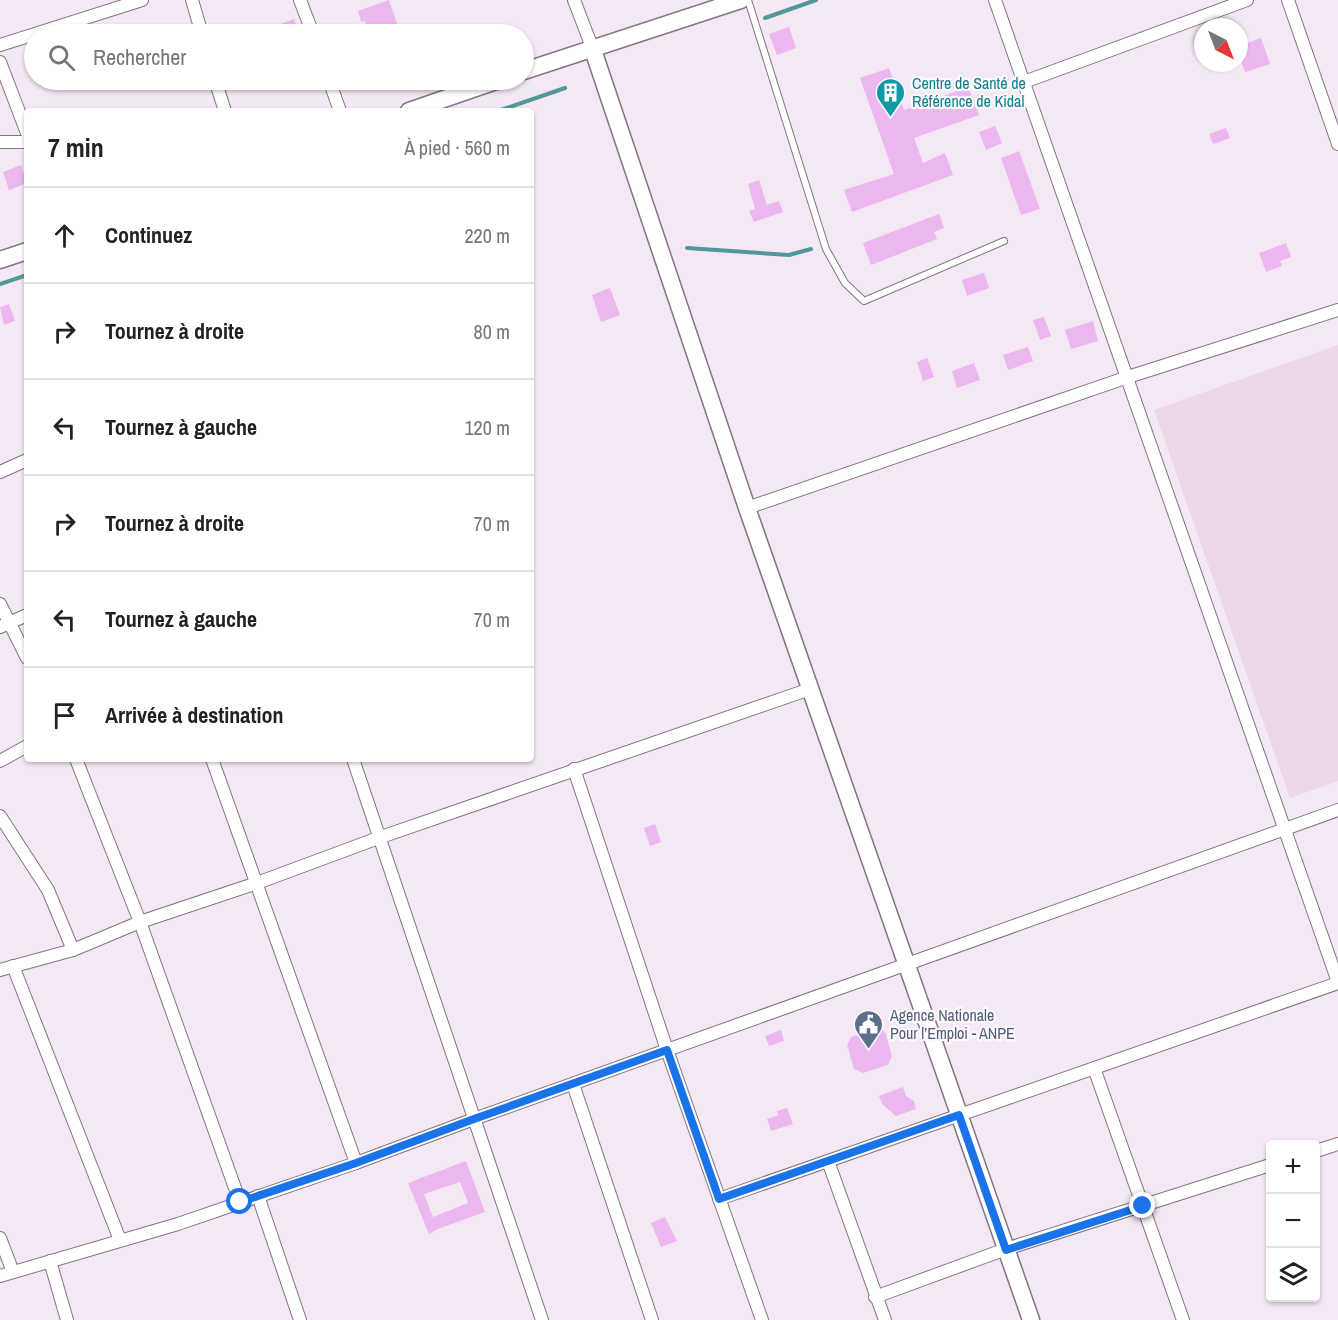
<!DOCTYPE html>
<html lang="fr">
<meta charset="utf-8">
<style>
:root{--surface:#fff;--page:#f2f2f2;--text:#222;--muted:#767676;--line:#e0e0e0}
body{margin:0;font-family:"Archivo Narrow",sans-serif;background:var(--page);color:var(--text)}
.controls{position:absolute;right:18px;bottom:18px;display:grid;overflow:hidden;border-radius:6px;box-shadow:0 2px 4px #0004}
.controls button{width:54px;height:54px;display:grid;place-items:center;padding:0;border:0;border-bottom:2px solid var(--line);background:var(--surface);color:var(--text);font:30px sans-serif}
.compass{position:absolute;left:1194px;top:18px;width:54px;height:54px;border-radius:50%;background:var(--surface);box-shadow:0 2px 4px #0004;rotate:138deg}
.stop{position:absolute;width:18px;height:18px;margin:-14px;border:4px solid #1a73e8;border-radius:50%;background:#fff}
.stop.end{background:#1a73e8;border-color:#fff;box-shadow:0 2px 6px #0008}
.list{margin:0;padding:0;list-style:none}
h2{display:flex;justify-content:space-between;align-items:center;height:78px;margin:0;padding:0 24px;font-size:26px}
h2 small{font-size:20px;font-weight:400;color:var(--muted)}
.list li{display:grid;grid-template-columns:39px 1fr auto;gap:18px;align-items:center;box-sizing:border-box;height:96px;padding:0 24px;border-top:2px solid var(--line)}
.list b{display:block;font-size:22px;white-space:nowrap}
.list em{font-size:20px;font-style:normal;color:var(--muted)}
.icon{flex:none;width:33px;height:33px;fill:none;stroke:currentColor;stroke-width:2;stroke-linecap:round;stroke-linejoin:round}
.map{position:relative;flex:none;width:1338px;height:1320px;overflow:hidden}
.search{position:absolute;background:var(--surface);box-shadow:0 2px 4px #0004;left:24px;top:24px;width:510px;height:66px;display:flex;align-items:center;gap:15px;box-sizing:border-box;padding:0 21px;border-radius:33px;color:var(--muted);font-size:22px}
.panel{position:absolute;background:var(--surface);box-shadow:0 2px 4px #0004;left:24px;top:108px;width:510px;height:654px;border-radius:6px}
.map>svg:first-child{display:block}
</style>
<div class="map">
<svg width="1338" height="1320" viewBox="0 0 1338 1320">
<rect width="100%" height="100%" fill="#f5e8f5"/>
<polygon fill="#ecd8e7" points="1338,345 1338,781 1290,798 1154,410"/>
<g fill="none" stroke-linecap="round" stroke-linejoin="round">
<g stroke="#509899" stroke-width="4">
<polyline points="765,18 816,0"/>
<polyline points="498,111 565,88"/>
<polyline points="687,248 789,255 811,249"/>
<polyline points="0,284 27,275"/>
</g>
</g>
<g fill="#ecb6ee" fill-rule="evenodd">
<polygon points="389,0 397,24 369,33 365,21 361,22 358,11"/>
<polygon points="294,19 300,34 278,34 275,26"/>
<polygon points="789,27 796,48 777,55 769,34"/>
<polygon points="1261,38 1270,64 1245,72 1239,56 1239,46"/>
<polygon points="889,68 904,110 968,87 979,115 914,138 923,163 945,153 953,175 852,212 844,190 894,174 860,78"/>
<polygon points="995,126 1002,143 986,150 979,132"/>
<polygon points="1226,128 1230,138 1213,144 1209,134"/>
<polygon points="1019,151 1040,209 1021,215 1001,158"/>
<polygon points="21,165 27,183 9,190 3,172"/>
<polygon points="759,180 767,205 779,201 783,212 754,222 749,211 755,209 748,184"/>
<polygon points="939,214 944,228 934,232 937,239 871,265 863,243"/>
<polygon points="1286,243 1291,257 1280,261 1282,266 1266,272 1259,253"/>
<polygon points="984,273 989,288 967,296 962,280"/>
<polygon points="610,288 620,315 601,322 592,295"/>
<polygon points="9,304 15,321 4,325 0,307"/>
<polygon points="1044,317 1051,336 1040,340 1033,320"/>
<polygon points="1093,321 1098,341 1071,349 1065,330"/>
<polygon points="1028,347 1033,361 1008,370 1003,355"/>
<polygon points="927,358 934,377 923,381 917,362"/>
<polygon points="974,363 980,380 957,388 952,371"/>
<polygon points="655,824 661,842 650,846 644,828"/>
<polygon points="865,1027 872,1031 878,1029 885,1032 892,1056 888,1065 863,1073 854,1069 847,1045 851,1037 857,1035 860,1028"/>
<polygon points="781,1030 784,1041 769,1046 765,1036"/>
<polygon points="903,1087 906,1096 914,1101 916,1109 896,1116 882,1104 879,1096"/>
<polygon points="787,1108 793,1124 771,1131 767,1119 778,1115 777,1111"/>
<path d="M 466,1161 L 485,1212 L 438,1229 L 429,1234 L 408,1183 ZM 460,1182 L 468,1203 L 433,1217 L 424,1194 Z"/>
<polygon points="665,1217 677,1241 661,1247 651,1223"/>
</g>
<g fill="none" stroke-linecap="round" stroke-linejoin="round">
<defs>
<polyline id="service" points="748,0 826,249 845,283 864,301 1004,241"/>
<g id="minor">
<polyline points="192,0 202,34"/>
<polyline points="300,0 313,34"/>
<polyline points="574,0 592,47"/>
<polyline points="995,0 1338,982"/>
<polyline points="1288,0 1338,144"/>
<polyline points="0,45 142,0"/>
<polyline points="0,62 27,133"/>
<polyline points="215,80 225,111"/>
<polyline points="329,80 340,111"/>
<polyline points="1024,82 1247,0"/>
<polyline points="0,142 27,142"/>
<polyline points="0,472 27,460"/>
<polyline points="747,508 1128,377 1338,310"/>
<polyline points="0,604 27,658"/>
<polyline points="0,627 27,615"/>
<polyline points="76,759 140,922 240,1202"/>
<polyline points="212,759 356,1163"/>
<polyline points="353,759 542,1320"/>
<polyline points="0,761 27,746"/>
<polyline points="574,769 667,1050 762,1320"/>
<polyline points="0,816 48,890 73,950"/>
<polyline points="13,966 120,1240"/>
<polyline points="0,970 73,950 140,922 257,883 381,837 810,689"/>
<polyline points="1094,1068 1183,1320"/>
<polyline points="573,1084 652,1320"/>
<polyline points="1316,1151 1338,1144"/>
<polyline points="828,1161 885,1320"/>
<polyline points="258,1196 300,1320"/>
<polyline points="719,1199 1338,983"/>
<polyline points="0,1238 13,1272"/>
<polyline points="50,1261 67,1320"/>
<polyline points="0,1276 178,1224 356,1163 474,1119 1338,810"/>
<polyline points="875,1297 1006,1249 1270,1165"/>
</g>
<g id="tertiary">
<polyline points="592,47 747,508 1031,1320"/>
<polyline points="524,71 741,0"/>
<polyline points="409,111 499,80"/>
<polyline points="0,260 27,251"/>
</g>
</defs>
<use href="#service" stroke="#807581" stroke-width="8"/>
<use href="#minor" stroke="#807581" stroke-width="14"/>
<use href="#tertiary" stroke="#807581" stroke-width="19"/>
<use href="#service" stroke="#fff" stroke-width="6"/>
<use href="#minor" stroke="#fff" stroke-width="12"/>
<use href="#tertiary" stroke="#fff" stroke-width="16"/>
</g>
<g fill="none" stroke-linecap="round" stroke-linejoin="round">
<polyline stroke="#1a73e8" stroke-width="8" points="240,1202 356,1163 474,1119 667,1050 719,1199 959,1115 1006,1250 1143,1206"/>
</g>
<defs>
<symbol id="building-pin" viewBox="-11 -11 22 30"><path d="M0 17L-7.5 6A9.5 9.5 0 1 1 7.5 6Z" fill="#0f9aa8" stroke="#fdf8fd"/><path d="M-4-6H4V6H1V3H-1V6H-4ZM-2.5-4.3h1.7v1.8h-1.7ZM.8-4.3h1.7v1.8H.8ZM-2.5-1h1.7V.8h-1.7ZM.8-1h1.7V.8H.8Z" fill="#fff"/></symbol>
<symbol id="civic-pin" viewBox="-11 -11 22 30"><path d="M0 17L-7.5 6A9.5 9.5 0 1 1 7.5 6Z" fill="#5c6f8a" stroke="#fdf8fd"/><path d="M-.6-6.5H3V-4.5H.6V-3L4-1V1h2V6H-6V1h2V-1L-.6-3ZM-1.2 2.5V6h2.4V2.5Z" fill="#fff"/></symbol>
</defs>
<g fill-rule="evenodd">
<use href="#building-pin" x="874" y="76" width="33" height="45"/>
<use href="#civic-pin" x="852" y="1008" width="33" height="45"/>
</g>
<g text-anchor="middle" stroke-width="4.5" stroke-linejoin="round" paint-order="stroke">
<g font-size="16" fill="#0d838f" stroke="#fdf8fd" text-anchor="start">
<text x="912" y="89">Centre de Santé de<tspan x="912" dy="18">Référence de Kidal</tspan></text>
</g>
<g font-size="16" fill="#4e5e75" stroke="#fdf8fd" text-anchor="start">
<text x="890" y="1021">Agence Nationale<tspan x="890" dy="18">Pour l’Emploi - ANPE</tspan></text>
</g>
</g>
</svg>
<div class="controls">
<button>+</button>
<button>−</button>
<button><svg class="icon" aria-label="layers" viewBox="0 0 24 24"><path d="M12 4l9 5-9 5-9-5zM3 14l9 5 9-5"/></svg></button>
</div>
<svg class="compass" viewBox="-18 -18 36 36"><path d="M0-13l5 13h-10z" fill="#e53935"/><path d="M0 13l5-13h-10z" fill="#767676"/></svg>
<div class="stop" style="left:240px;top:1202px"></div>
<div class="stop end" style="left:1143px;top:1206px"></div>
<div class="search"><svg class="icon" aria-label="search" viewBox="0 0 24 24"><circle cx="10" cy="10" r="6"/><path d="M15 15l6 6"/></svg>Rechercher</div>
<section class="panel">
<h2>7 min<small>À pied · 560 m</small></h2>
<ul class="list">
<li><svg class="icon" aria-label="ahead" viewBox="0 0 24 24"><path d="M12 20V5M6 11l6-6 6 6"/></svg><div><b>Continuez</b></div><em>220 m</em></li>
<li><svg class="icon" aria-label="right" viewBox="0 0 24 24"><path d="M7 20v-9h11M14 6l5 5-5 5"/></svg><div><b>Tournez à droite</b></div><em>80 m</em></li>
<li><svg class="icon" aria-label="left" viewBox="0 0 24 24"><path d="M17 20v-9H6M10 6l-5 5 5 5"/></svg><div><b>Tournez à gauche</b></div><em>120 m</em></li>
<li><svg class="icon" aria-label="right" viewBox="0 0 24 24"><path d="M7 20v-9h11M14 6l5 5-5 5"/></svg><div><b>Tournez à droite</b></div><em>70 m</em></li>
<li><svg class="icon" aria-label="left" viewBox="0 0 24 24"><path d="M17 20v-9H6M10 6l-5 5 5 5"/></svg><div><b>Tournez à gauche</b></div><em>70 m</em></li>
<li><svg class="icon" aria-label="arrive" viewBox="0 0 24 24"><path d="M6 21V4h12l-3 4 3 4H6"/></svg><div><b>Arrivée à destination</b></div></li>
</ul>
</section>
</div>
